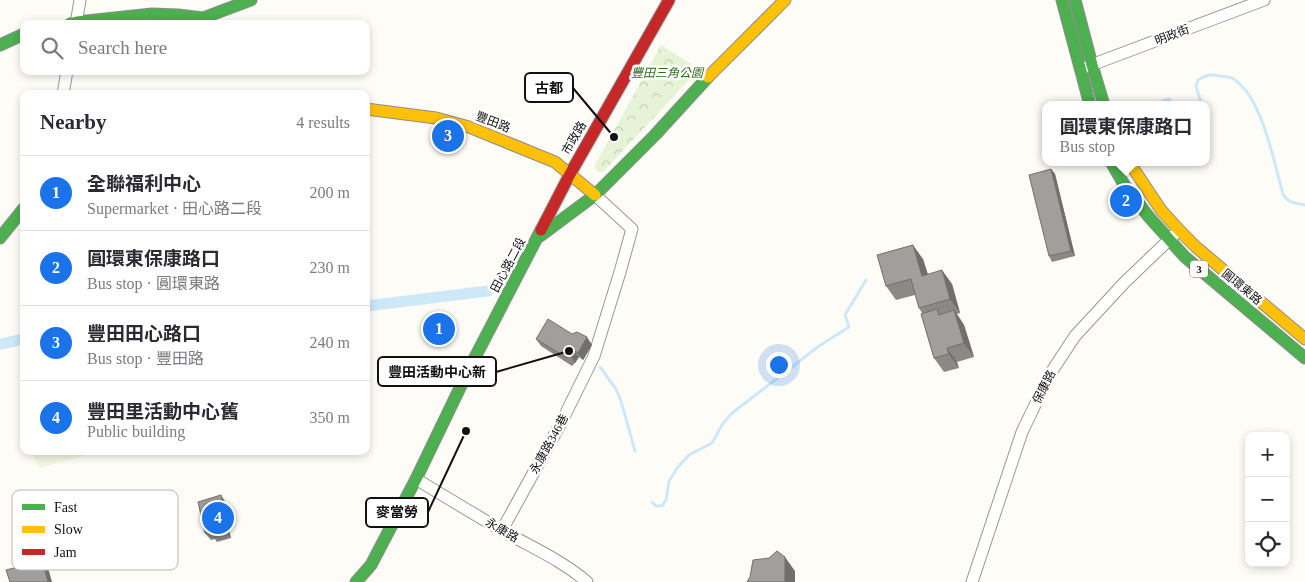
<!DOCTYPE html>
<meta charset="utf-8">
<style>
:root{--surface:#fff;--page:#f2f2f3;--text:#2b2b33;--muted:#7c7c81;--line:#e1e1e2;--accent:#1a73e8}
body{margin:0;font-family:"Times New Roman","Noto Sans TC",serif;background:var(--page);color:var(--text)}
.controls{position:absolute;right:15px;bottom:15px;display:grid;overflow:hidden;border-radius:10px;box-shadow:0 2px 8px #0003}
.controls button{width:45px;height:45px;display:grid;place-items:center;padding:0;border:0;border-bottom:1px solid var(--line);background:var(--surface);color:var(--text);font:25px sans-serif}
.you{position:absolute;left:778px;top:364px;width:18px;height:18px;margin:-12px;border:4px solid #fff;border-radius:50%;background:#1a73e8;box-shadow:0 0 0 8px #1a73e833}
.badge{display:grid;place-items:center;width:32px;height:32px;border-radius:50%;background:var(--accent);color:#fff;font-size:16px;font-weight:700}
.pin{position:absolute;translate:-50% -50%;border:2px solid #fff;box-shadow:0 1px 5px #0006}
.popup{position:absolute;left:1042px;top:101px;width:168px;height:65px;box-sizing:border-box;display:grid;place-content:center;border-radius:10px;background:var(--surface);filter:drop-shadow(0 1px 4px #0005);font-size:16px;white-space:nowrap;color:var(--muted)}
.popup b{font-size:19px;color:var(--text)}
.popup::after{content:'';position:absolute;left:50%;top:100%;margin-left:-10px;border:10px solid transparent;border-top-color:var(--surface)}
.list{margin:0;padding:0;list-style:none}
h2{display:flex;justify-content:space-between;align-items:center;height:65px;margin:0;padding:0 20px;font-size:21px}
h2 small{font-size:16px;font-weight:400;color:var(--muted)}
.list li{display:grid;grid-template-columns:32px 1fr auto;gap:15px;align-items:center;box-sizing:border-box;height:75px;padding:0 20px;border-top:1px solid var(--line)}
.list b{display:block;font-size:19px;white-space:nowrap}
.list p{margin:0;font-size:16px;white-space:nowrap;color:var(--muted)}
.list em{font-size:16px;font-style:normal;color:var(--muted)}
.icon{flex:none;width:28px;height:28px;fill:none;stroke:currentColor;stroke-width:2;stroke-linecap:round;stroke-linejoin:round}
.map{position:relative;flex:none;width:1305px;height:582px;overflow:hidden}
.search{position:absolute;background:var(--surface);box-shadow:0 2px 8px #0003;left:20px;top:20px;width:350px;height:55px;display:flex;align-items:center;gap:12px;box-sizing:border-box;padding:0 18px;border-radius:10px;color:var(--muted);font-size:19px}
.panel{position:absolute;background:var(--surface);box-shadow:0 2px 8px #0003;left:20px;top:90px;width:350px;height:365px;border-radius:10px}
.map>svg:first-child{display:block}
</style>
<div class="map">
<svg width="1305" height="582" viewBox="0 0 1305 582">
<defs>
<pattern id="park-crowns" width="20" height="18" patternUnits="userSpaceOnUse" patternTransform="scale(1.25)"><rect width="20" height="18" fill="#e7f3d7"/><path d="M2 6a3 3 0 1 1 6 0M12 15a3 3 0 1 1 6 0" fill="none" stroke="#c5cfb8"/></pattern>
</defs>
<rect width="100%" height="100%" fill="#fdfcf7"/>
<polygon fill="url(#park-crowns)" points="661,45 699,69 606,169 602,172 598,172 595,168 595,165"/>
<polygon fill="#f0f6e1" points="43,451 101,451 39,468 33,454"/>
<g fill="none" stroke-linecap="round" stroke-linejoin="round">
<g stroke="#cde8f7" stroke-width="3">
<polyline points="1152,105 1169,99 1173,105"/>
<path d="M 1199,105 L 1201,103 L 1196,86 L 1198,80 C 1205,75 1213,74 1220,76 C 1224,76 1228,77 1232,78 C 1262,95 1274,163 1283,194 C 1287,203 1296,203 1305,205"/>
<polyline points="600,367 616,389 621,401 635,451"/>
<polyline points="652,502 656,506 662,506 666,500 669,481 678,467 689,455 712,443 722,425 731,414 819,346 849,327 845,315 866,280"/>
</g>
<g stroke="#cde8f7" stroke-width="11">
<polyline points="366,306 488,291"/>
<polyline points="0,344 24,339"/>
</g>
<defs>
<g id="street">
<polyline points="76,24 80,0"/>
<polyline points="1086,67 1264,0"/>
<polyline points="63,94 67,71"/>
<path d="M 416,479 C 446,497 475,515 505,532 C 533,548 563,561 587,582"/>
<polyline points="502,530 562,421 594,356 620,272 632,229 595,195"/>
<polyline points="972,582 1022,432 1050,374 1075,336 1124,283 1174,235"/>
</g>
<g id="fast">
<polyline points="1062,0 1090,105"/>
<polyline points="1075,0 1092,65 1104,105"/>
<polyline points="70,24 77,22 152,14 178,15 203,18 251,0"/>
<polyline points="0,45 24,34"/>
<polyline points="1111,162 1125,186 1149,217 1185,257 1305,358"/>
<polyline points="540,236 595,195 655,135 708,77"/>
<polyline points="0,238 24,208"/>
<polyline points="356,582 371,565 416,479 470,367 541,230"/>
</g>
<g id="slow">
<polyline points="708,77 785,0"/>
<polyline points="366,109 436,118 469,127 555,162 595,195"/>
<polyline points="1129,162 1161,210 1179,230 1196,247 1305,339"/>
</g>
<polyline id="jam" points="541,230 570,174 669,0"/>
</defs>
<use href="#street" stroke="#979795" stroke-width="13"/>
<use href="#fast" stroke="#8e8d8b" stroke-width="13"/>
<use href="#slow" stroke="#8e8d8b" stroke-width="13"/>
<use href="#jam" stroke="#8e8d8b" stroke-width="13"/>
<use href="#street" stroke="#fffffe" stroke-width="11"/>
<use href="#fast" stroke="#4caf50" stroke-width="11"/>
<use href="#slow" stroke="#ffc107" stroke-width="11"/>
<use href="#jam" stroke="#c62828" stroke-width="11"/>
</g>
<g fill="#8a8986">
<polygon points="1051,169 1055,174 1075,256 1052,262 1049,256"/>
<polygon points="923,259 928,274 952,284 960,313 957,314 964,325 974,357 957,362 959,368 944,372 934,358 922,313 919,308 915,295 896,300 886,286"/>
<polygon points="572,334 592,345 583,360 579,357 575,363 572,366 541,346 536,339"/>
<polygon points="226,503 232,527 228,528 231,538 217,542 215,539 211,540 205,533"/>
</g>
<g fill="#716f6d">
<polygon points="1051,169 1055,174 1075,256 1071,251"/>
<polygon points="913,245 923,259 932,290 922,276"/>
<polygon points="942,270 952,284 960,313 950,299"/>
<polygon points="954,310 964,325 974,357 964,343"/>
<polygon points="587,337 592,345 583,360 578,353"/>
<polygon points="947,348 957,362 959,368 949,354"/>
<polygon points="573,350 579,357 575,363 570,355"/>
<polygon points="221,495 226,503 232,527 227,520"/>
<polygon points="223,521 228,528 231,538 225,530"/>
<polygon points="785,557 795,571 795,582 785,582"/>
<polygon points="42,561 49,571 52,582 48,582"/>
</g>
<g fill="#a19f9c" stroke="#716f6d">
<polygon points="1051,169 1071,251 1049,256 1029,175"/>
<polygon points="913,245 922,276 942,270 950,299 919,308 911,279 886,286 877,255"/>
<polygon points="937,309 939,315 954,310 964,343 947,348 949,354 934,358 921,314"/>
<polygon points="548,319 572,334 577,332 587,337 578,353 573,350 570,355 567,358 536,339"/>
<polygon points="221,495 227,520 223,521 225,530 211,534 210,531 205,533 198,502"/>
<polygon points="777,551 785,557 785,582 747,582 750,577 753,560 769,558"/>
<polygon points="42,561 48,582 10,582 6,570"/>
</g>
<g text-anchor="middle" stroke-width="5" stroke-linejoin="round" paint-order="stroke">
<rect fill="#fff" stroke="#585858" stroke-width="1" x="1190" y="260.5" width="18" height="17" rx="4"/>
<g font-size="11" font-weight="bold" fill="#111">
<text x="1199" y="273">3</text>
</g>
<g font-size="12" fill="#111" stroke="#fff">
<text transform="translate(1172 35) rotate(-21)" y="4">明政街</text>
<text transform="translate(493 122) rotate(21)" y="4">豐田路</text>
<text transform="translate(574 138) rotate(-60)" y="4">市政路</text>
<text transform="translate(508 265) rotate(-62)" y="4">田心路二段</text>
<text transform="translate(1242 287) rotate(40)" y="4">圓環東路</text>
<text transform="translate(1044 387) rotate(-63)" y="4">保康路</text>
<text transform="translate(549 444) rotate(-61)" y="4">永康路346巷</text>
<text transform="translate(502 530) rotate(30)" y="4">永康路</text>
</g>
<g font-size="12" font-style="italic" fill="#2f6b1f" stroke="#fff">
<text x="667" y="77">豐田三角公園</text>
</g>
</g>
<rect x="12" y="490" width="166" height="80" rx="8" fill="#fff" stroke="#b8b8b8" stroke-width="1"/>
<rect x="22" y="504" width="23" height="6" fill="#4caf50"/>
<rect x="22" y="526" width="23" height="7" fill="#ffc107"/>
<rect x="22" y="549" width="23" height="6" fill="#c62828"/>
<g font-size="14" fill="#111">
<text x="54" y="512">Fast</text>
<text x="54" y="534">Slow</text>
<text x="54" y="557">Jam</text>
</g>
<path fill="none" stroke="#111" stroke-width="2" d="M614 137L573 88M569 351L496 372M466 431L428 512"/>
<g fill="#111" stroke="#fff" stroke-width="2">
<circle cx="614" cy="137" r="5"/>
<circle cx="569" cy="351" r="5"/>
<circle cx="466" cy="431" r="5"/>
</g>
<g fill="#fff" stroke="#111" stroke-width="2">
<rect x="525" y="73" width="48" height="29" rx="5"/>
<rect x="378" y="357" width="118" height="29" rx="5"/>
<rect x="366" y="498" width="62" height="29" rx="5"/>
</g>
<g font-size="14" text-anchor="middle" font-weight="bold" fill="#111">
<text x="549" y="93">古都</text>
<text x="437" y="377">豐田活動中心新</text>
<text x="397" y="517">麥當勞</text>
</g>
</svg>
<div class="controls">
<button>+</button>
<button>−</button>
<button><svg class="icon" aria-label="locate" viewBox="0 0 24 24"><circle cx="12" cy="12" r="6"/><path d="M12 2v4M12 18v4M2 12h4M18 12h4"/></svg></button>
</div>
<div class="you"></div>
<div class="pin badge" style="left:439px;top:329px">1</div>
<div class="pin badge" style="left:1126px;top:201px">2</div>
<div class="popup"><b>圓環東保康路口</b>Bus stop</div>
<div class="pin badge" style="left:448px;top:136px">3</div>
<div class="pin badge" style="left:218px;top:518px">4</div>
<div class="search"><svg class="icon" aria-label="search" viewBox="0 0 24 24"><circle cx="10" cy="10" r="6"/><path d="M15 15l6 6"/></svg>Search here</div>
<section class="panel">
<h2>Nearby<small>4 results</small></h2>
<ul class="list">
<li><span class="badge">1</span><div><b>全聯福利中心</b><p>Supermarket · 田心路二段</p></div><em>200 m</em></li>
<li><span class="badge">2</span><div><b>圓環東保康路口</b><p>Bus stop · 圓環東路</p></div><em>230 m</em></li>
<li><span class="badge">3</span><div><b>豐田田心路口</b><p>Bus stop · 豐田路</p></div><em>240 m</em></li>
<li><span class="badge">4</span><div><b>豐田里活動中心舊</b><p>Public building</p></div><em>350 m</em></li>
</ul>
</section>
</div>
